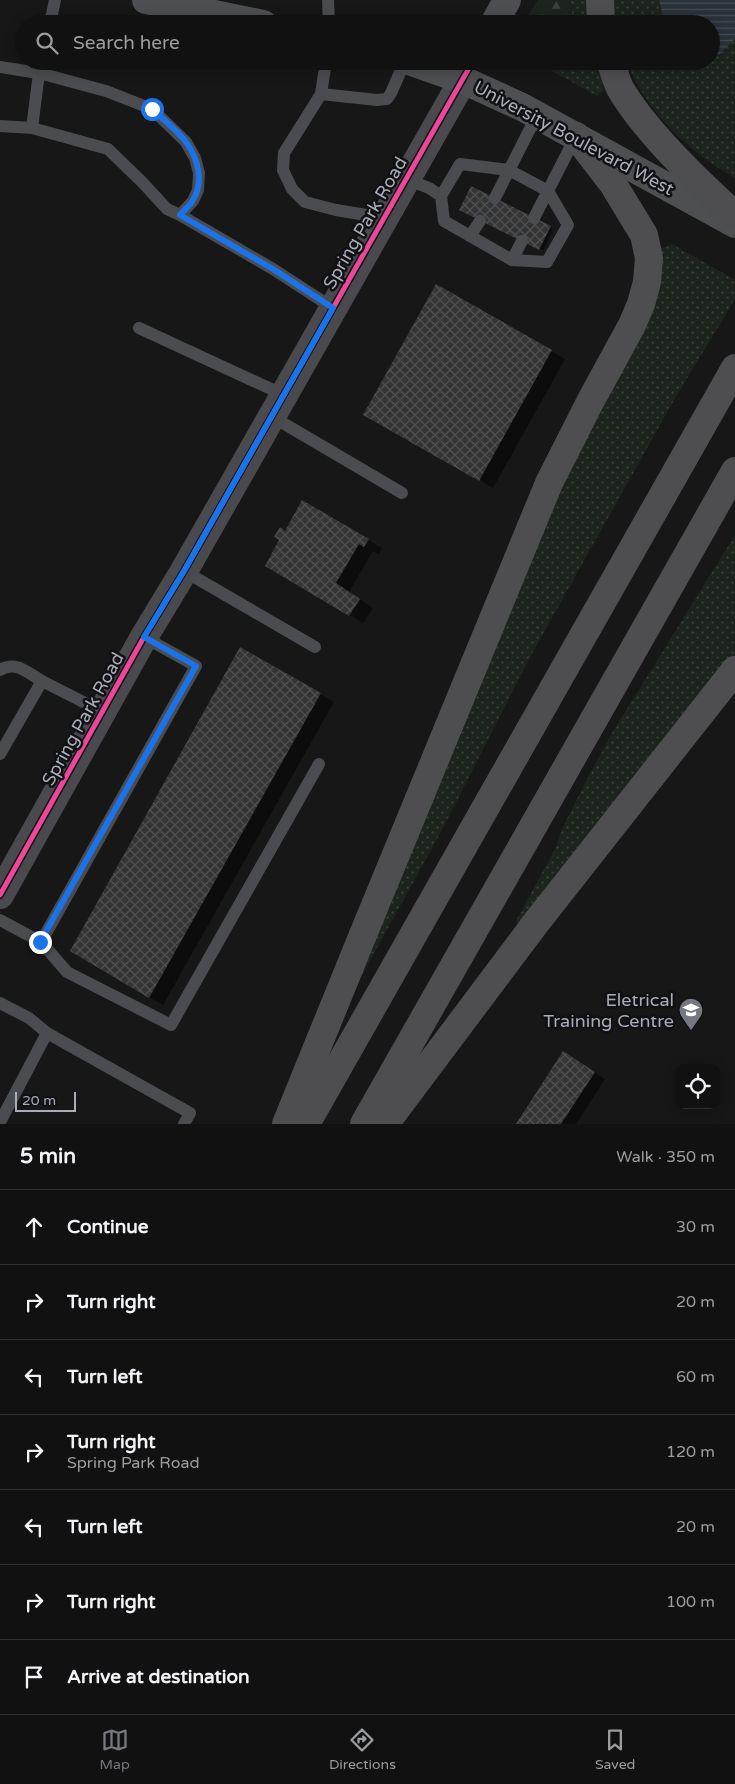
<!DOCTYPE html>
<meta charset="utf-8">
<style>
:root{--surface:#111;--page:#1e1f1f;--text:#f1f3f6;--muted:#9c9d9f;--line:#303131;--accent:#757880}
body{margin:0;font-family:"Varela Round",sans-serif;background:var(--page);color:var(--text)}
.controls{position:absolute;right:15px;bottom:15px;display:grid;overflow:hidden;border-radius:10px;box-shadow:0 2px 12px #0003}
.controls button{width:45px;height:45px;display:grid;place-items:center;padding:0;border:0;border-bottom:1px solid var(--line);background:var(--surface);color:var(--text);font:25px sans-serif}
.scale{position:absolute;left:15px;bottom:12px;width:61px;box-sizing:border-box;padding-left:5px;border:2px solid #a8adb8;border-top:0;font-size:14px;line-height:18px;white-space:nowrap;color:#a8adb8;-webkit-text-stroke:4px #111113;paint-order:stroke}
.stop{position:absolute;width:15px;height:15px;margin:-11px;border:4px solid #1a73e8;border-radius:50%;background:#fff}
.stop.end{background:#1a73e8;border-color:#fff;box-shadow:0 1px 5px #0008}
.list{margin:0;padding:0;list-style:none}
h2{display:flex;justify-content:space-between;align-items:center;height:65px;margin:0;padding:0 20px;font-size:21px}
h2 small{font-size:16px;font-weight:400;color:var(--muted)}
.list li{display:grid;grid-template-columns:32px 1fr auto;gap:15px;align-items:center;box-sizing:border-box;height:75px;padding:0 20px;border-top:1px solid var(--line)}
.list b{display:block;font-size:19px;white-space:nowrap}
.list p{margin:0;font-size:16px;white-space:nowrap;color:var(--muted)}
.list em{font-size:16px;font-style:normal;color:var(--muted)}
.icon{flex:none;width:28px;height:28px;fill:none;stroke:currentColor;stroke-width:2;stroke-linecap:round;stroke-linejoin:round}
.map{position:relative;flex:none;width:735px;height:1124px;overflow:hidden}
.search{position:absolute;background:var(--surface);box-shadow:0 2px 12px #0003;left:15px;right:15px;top:15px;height:55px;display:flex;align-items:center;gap:12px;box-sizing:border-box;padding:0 18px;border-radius:28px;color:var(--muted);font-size:19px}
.sheet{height:590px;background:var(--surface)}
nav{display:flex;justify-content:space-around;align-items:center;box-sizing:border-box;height:70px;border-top:1px solid var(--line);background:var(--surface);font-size:14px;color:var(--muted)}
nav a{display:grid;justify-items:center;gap:2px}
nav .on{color:var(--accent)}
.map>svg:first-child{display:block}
</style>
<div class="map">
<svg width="735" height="1124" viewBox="0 0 735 1124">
<defs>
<pattern id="green-dots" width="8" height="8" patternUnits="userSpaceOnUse" patternTransform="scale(1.25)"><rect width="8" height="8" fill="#1d241e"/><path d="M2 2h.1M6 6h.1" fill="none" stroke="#3b413d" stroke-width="1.8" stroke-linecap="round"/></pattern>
<pattern id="forest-firs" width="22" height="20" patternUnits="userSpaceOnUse" patternTransform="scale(1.25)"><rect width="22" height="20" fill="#1d241e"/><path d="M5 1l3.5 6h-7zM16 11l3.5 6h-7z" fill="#3b413d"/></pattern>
<pattern id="water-rules" width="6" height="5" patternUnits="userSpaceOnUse" patternTransform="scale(1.25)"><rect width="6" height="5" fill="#2a3239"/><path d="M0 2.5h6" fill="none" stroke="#464d54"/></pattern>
<pattern id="building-cross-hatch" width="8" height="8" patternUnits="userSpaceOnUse" patternTransform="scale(1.25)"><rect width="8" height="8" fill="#353536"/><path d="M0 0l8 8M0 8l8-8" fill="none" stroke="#4f5051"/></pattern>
</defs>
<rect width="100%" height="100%" fill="#171717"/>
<g fill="url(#green-dots)">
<polygon points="570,0 588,0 587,17 588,24 573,24"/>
<polygon points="611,0 659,0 665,24 611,24"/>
<path d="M 735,39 L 735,178 C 689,152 646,111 626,61 L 711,61 L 711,56 L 720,54 Z"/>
<polygon points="534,61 597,61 604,90 597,96"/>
<polygon points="672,244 735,280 735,299 674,400 529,659 442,830 357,984 657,250"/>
<polygon points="735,535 735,658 518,924 516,921 556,847 562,829 581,791 612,733"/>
</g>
<polygon fill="url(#forest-firs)" points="538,0 570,0 573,24 523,24"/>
<polygon fill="url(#water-rules)" points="659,0 735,0 735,39 720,54 711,56 711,24 665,24"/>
<g fill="#0007">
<polygon points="471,187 553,229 543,251 460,210"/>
<polygon points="436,286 565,359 493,488 364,414"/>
<polygon points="302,502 382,548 379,554 373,551 349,592 373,608 363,623 267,566"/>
<polygon points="240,648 334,702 163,1005 71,951"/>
<polygon points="574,1059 605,1079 576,1124 517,1124"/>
</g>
<g fill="url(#building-cross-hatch)">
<polygon points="471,186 551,226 539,250 459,210"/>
<polygon points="436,284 552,350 479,481 363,415"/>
<polygon points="302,500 369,539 364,547 359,544 336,583 360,599 349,616 265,566 279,540 274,537 280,527 285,531"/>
<polygon points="240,647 321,693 149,998 70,951"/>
<polygon points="563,1051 595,1072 561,1124 516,1124"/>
</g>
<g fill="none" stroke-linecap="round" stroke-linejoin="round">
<g stroke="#4b4c50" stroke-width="12">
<polyline points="328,0 329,24"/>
<polyline points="50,24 55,0"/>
<polyline points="326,61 321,94 284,153 283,170 292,189 305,202 336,210 384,218"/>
<polyline points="0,67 39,73 41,61"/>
<polyline points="321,94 377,100 387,99 391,93 405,61"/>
<polyline points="0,126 32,128 108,149 143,183 167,209 180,215 273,269 333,308"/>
<polyline points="32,128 39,73 106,91 152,109 186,142 195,158 199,173 198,190 193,201 180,215"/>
<polyline points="406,179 429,188 441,196 444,221 512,260 522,241"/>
<polyline points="441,196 460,164 509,170 548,191 568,225 547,262 512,260"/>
<polyline points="495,198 537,115"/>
<polyline points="534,218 576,136"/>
<polyline points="470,236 480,221"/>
<polyline points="139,328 284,395"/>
<polyline points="271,416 402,493"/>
<polyline points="184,571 315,647"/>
<path d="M 0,670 C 15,660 28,673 42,681"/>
<polyline points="0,754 42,681 103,712"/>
<polyline points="0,920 41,942 196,666 144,637"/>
<polyline points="41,942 67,972 171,1025 319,764"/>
<polyline points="0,1003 29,1018 47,1033 190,1113 184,1124"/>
<polyline points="0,1122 47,1033"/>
</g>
<polyline stroke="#4a4a4e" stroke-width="28" points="0,895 144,637 184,571 463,80"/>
<g stroke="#4d4f52" stroke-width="28">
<polyline points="146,0 263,24"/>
<polyline points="494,24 507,0"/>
<polyline points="409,61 463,80 522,107 735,224"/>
</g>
<g stroke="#4e4e51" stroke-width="28">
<polyline points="600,0 601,24"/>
<path d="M 610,61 C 614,70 616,81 621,90 C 647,133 697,181 735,215"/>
<polyline points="286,1124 362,937 549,483 590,402 632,325 641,304 647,282 649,258 644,235 613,184 576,136"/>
<polyline points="306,1124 735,368"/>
<polyline points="364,1124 735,471"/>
<polyline points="385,1124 535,924 735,670"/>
</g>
<defs>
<polyline id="cycleway" points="0,895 144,637 184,571 473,61"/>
</defs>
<use href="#cycleway" stroke="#111113" stroke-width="8"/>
<use href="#cycleway" stroke="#ed469a" stroke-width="5"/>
</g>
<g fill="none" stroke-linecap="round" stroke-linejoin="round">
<path stroke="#1a73e8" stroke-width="6" d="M 40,942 L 196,666 L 144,637 L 184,571 L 333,308 L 273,269 L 180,215 C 184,210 190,206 193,200 C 204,182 198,158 186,142 C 177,130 163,119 152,109"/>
</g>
<defs>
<symbol id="school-pin" viewBox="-11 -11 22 30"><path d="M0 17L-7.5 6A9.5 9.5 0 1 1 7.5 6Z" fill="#757880" stroke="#111113"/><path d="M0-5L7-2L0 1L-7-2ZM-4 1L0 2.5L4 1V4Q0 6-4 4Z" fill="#fff"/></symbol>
</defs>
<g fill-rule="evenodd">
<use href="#school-pin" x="677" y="996" width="28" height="38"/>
</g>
<g text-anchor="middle" stroke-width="5" stroke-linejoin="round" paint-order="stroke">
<g font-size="18" fill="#a8adb8" stroke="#111113">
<text transform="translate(574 138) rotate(28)" y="6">University Boulevard West</text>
<text transform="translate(365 223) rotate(-60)" y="6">Spring Park Road</text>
<text transform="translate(83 719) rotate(-61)" y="6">Spring Park Road</text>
</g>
<g font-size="18" fill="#a8adb8" stroke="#111113" text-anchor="end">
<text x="674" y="1006">Eletrical<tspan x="674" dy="21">Training Centre</tspan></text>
</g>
</g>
</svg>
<div class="controls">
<button><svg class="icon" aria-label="locate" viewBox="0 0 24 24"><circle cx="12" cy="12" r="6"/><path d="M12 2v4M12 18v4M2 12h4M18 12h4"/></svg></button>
</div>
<div class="scale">20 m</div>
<div class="stop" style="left:152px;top:109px"></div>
<div class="stop end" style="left:40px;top:942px"></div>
<div class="search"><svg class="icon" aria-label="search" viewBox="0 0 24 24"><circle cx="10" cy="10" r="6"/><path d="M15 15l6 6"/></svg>Search here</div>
</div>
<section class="sheet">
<h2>5 min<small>Walk · 350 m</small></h2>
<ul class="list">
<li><svg class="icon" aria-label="ahead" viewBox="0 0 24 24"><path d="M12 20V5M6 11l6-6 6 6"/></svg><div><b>Continue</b></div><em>30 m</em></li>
<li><svg class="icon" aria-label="right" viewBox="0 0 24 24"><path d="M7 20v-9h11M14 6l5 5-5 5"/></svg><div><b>Turn right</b></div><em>20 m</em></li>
<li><svg class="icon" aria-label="left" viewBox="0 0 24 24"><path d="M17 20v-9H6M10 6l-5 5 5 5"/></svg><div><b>Turn left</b></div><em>60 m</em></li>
<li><svg class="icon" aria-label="right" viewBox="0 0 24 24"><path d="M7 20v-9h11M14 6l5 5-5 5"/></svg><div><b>Turn right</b><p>Spring Park Road</p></div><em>120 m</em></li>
<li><svg class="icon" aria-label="left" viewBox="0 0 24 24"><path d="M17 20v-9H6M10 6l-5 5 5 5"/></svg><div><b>Turn left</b></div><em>20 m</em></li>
<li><svg class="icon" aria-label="right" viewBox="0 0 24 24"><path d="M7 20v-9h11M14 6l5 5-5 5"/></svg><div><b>Turn right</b></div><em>100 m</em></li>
<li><svg class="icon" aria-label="arrive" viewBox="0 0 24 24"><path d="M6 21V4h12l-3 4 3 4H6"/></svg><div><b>Arrive at destination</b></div></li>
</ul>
</section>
<nav>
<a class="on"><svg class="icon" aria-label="map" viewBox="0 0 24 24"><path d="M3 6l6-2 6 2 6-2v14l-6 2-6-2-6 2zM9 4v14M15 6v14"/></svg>Map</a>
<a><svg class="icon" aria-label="directions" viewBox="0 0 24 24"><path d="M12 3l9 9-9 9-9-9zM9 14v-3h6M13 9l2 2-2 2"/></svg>Directions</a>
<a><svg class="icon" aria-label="saved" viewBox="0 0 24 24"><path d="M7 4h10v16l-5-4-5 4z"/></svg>Saved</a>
</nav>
